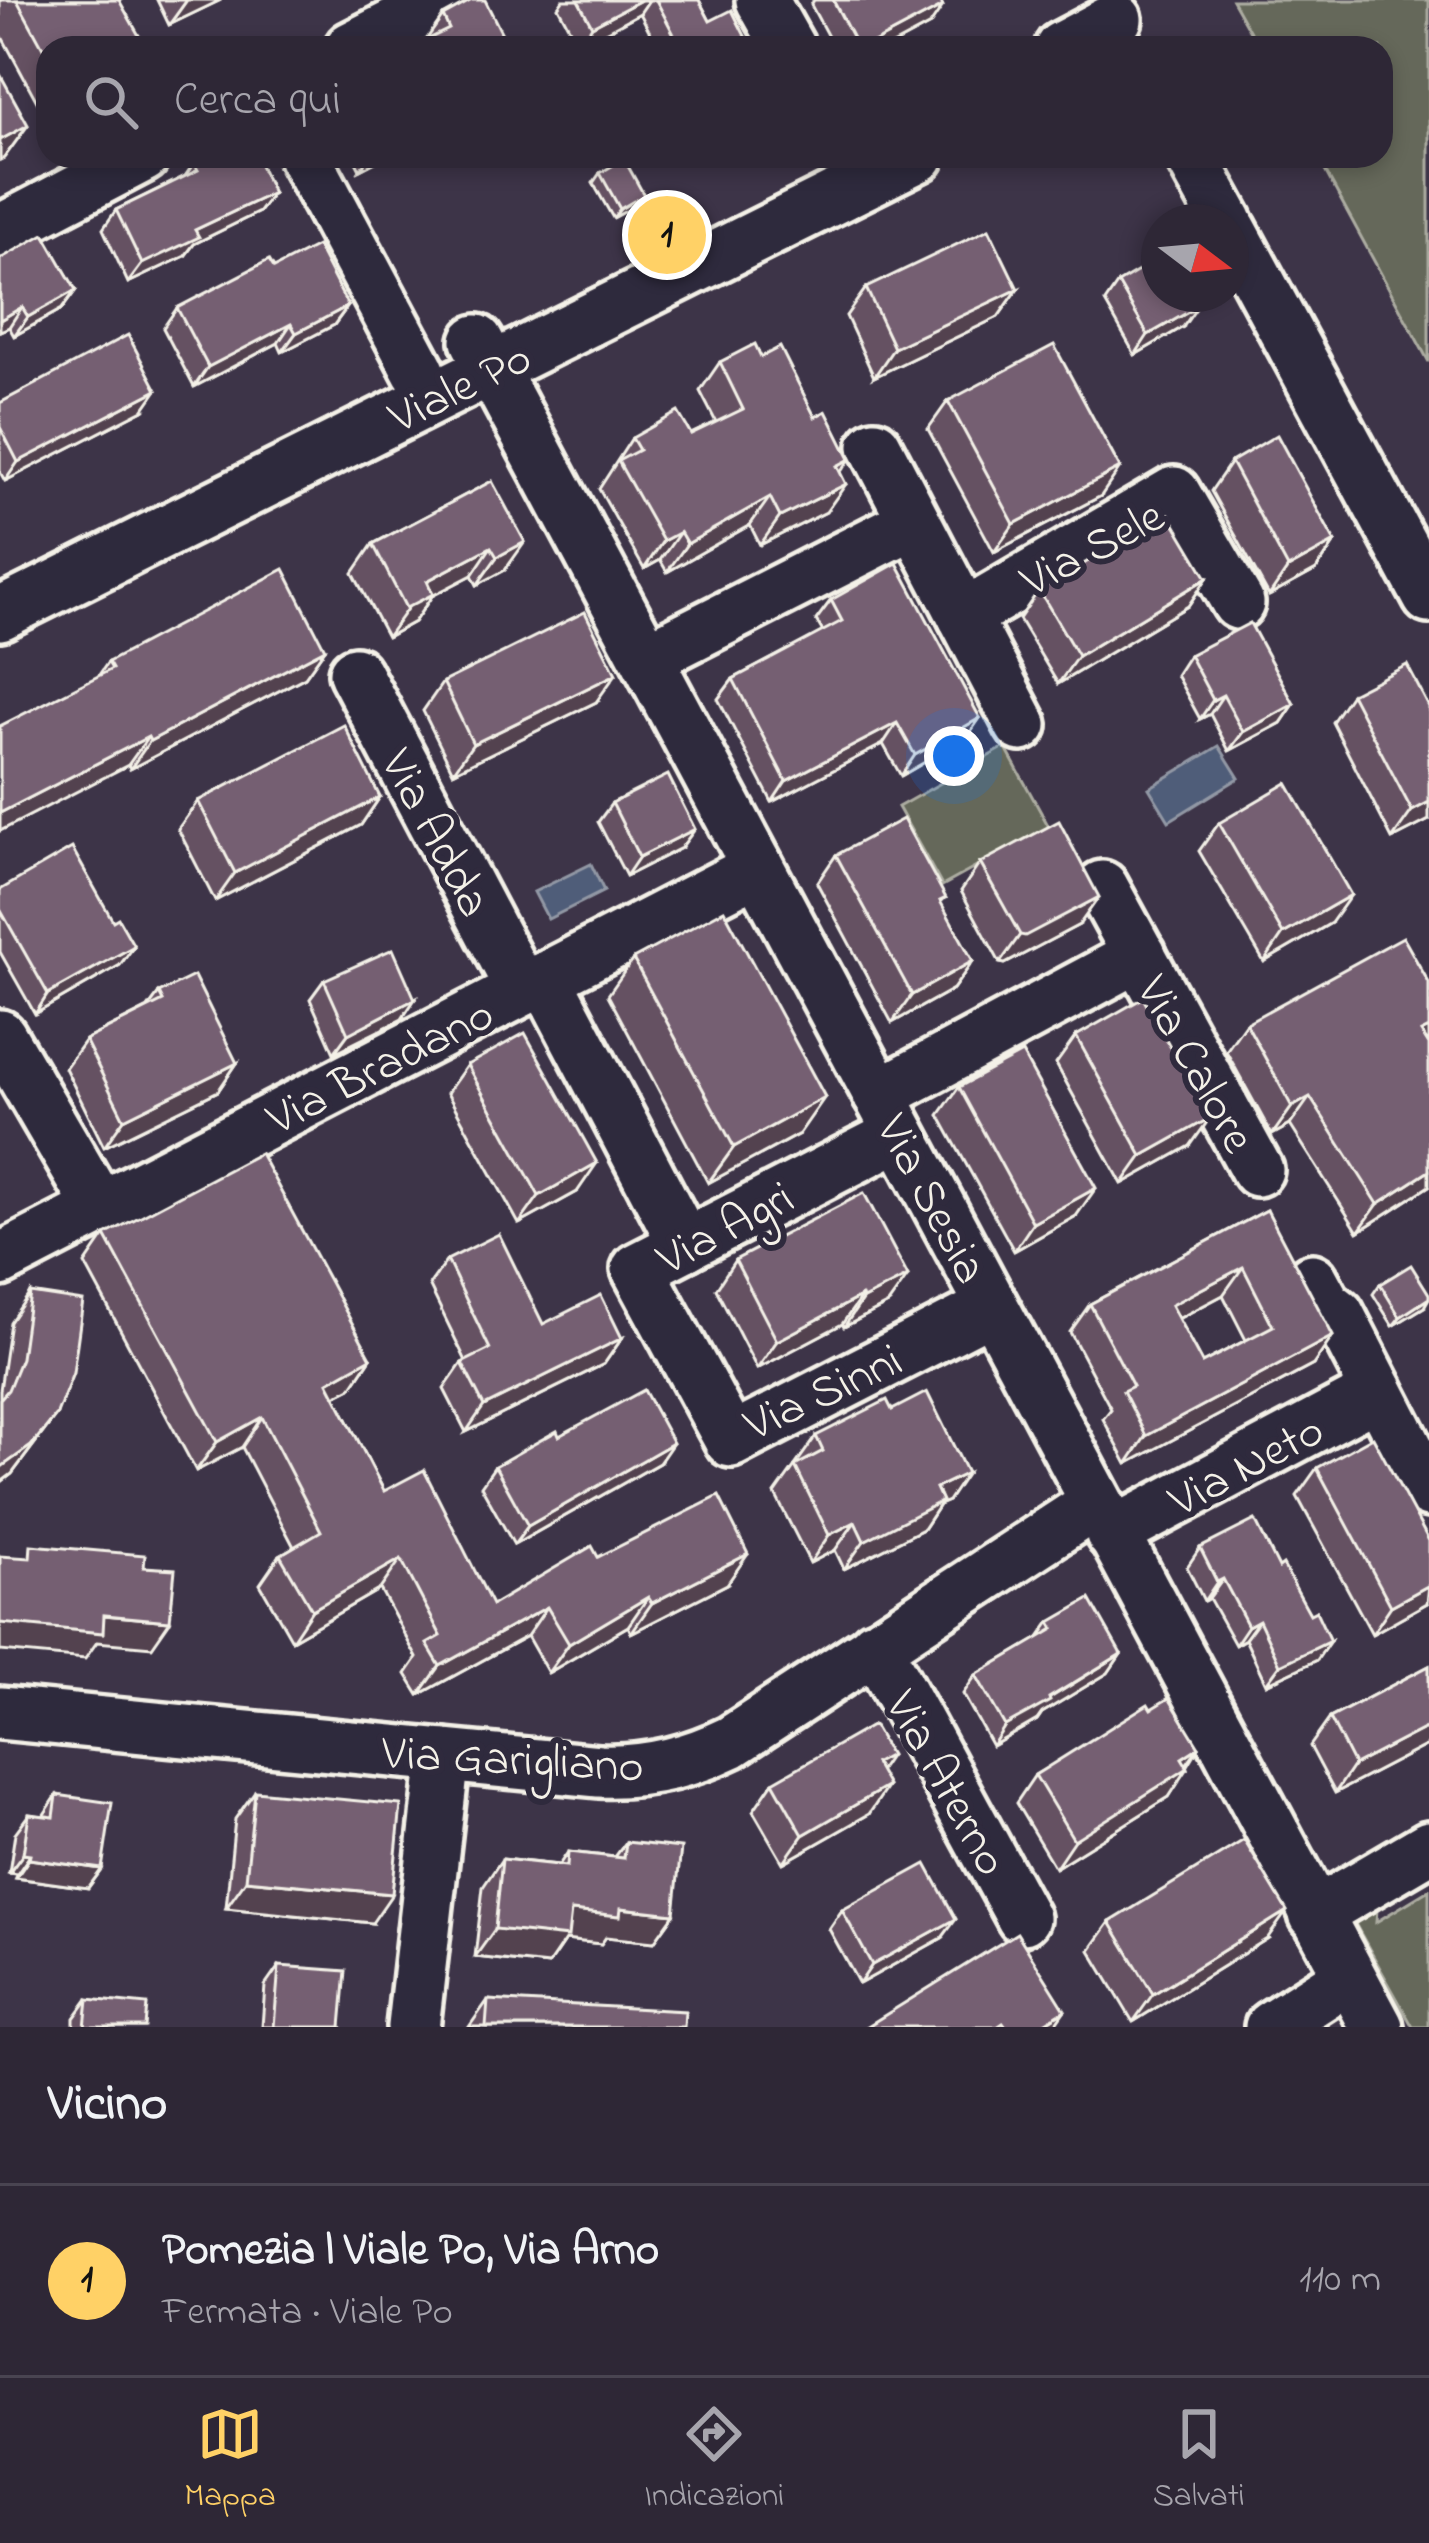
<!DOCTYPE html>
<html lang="it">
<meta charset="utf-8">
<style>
:root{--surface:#2e2736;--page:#3a3342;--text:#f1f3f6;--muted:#a7a5ad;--line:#494451;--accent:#ffd166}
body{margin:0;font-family:"Indie Flower",sans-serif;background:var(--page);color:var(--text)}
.compass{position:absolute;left:1141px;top:204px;width:108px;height:108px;border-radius:50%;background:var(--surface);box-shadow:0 6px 18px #0003;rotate:106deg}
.you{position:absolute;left:954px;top:756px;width:42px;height:42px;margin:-30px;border:9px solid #fff;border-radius:50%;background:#1a73e8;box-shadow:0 0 0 18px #1a73e833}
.badge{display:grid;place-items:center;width:78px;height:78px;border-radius:50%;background:var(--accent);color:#111;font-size:39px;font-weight:700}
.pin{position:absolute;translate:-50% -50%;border:6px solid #fff;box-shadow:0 3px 12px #0006}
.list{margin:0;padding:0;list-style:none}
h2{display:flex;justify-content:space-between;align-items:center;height:156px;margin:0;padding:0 48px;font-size:51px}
h2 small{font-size:39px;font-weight:400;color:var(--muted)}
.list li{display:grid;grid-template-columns:78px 1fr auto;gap:36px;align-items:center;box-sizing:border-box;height:192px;padding:0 48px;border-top:3px solid var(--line)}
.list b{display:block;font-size:45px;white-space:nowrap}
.list p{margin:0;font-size:39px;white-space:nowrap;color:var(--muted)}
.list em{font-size:39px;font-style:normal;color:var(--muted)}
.icon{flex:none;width:66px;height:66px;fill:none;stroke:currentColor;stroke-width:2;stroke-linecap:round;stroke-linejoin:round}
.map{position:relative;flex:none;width:1429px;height:2027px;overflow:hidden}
.search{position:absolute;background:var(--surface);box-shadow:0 6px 18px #0003;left:36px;right:36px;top:36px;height:132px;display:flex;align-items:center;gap:30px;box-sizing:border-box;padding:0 42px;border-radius:36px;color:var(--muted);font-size:45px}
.sheet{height:348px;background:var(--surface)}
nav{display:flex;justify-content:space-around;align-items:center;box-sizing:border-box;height:168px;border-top:3px solid var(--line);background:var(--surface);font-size:33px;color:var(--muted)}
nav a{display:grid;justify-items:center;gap:6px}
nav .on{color:var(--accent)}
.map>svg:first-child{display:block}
</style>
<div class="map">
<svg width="1429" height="2027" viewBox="0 0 1429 2027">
<rect width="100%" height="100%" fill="#3d3448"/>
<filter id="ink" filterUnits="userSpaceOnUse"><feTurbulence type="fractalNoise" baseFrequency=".00833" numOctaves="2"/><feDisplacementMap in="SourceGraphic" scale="24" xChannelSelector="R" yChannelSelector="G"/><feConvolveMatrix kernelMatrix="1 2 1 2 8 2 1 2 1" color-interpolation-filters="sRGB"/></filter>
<g filter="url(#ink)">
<g fill="#65685a" stroke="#acaca1" stroke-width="3">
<polygon points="1232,0 1429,0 1429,362 1317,156 1381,156 1381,48 1259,48"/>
<polygon points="1005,747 1049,827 942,886 898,807"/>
<polygon points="1429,1890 1429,2027 1413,2027 1349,1913 1378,1896 1376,1922"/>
</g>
<g fill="#505d79" stroke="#9298a5" stroke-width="3">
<polygon points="1219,746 1239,778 1169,821 1149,788"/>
<polygon points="591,864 604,891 548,919 534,892"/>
</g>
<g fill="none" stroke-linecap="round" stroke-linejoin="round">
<defs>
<g id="minor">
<polyline points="762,0 789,48"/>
<polyline points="351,48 444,0"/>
<polyline points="1061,48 1116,19"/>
<polyline points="304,156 419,371"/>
<polyline points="1191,156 1227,222"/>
<polyline points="1231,230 1429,597"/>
<polyline points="0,231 143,156"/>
<polyline points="477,341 1377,2027"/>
<polyline points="875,446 1021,725"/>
<polyline points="0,614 918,156"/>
<polyline points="964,616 1174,493 1238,603"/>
<polyline points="647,658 914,522"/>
<polyline points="355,673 522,990"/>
<polyline points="1102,887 1257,1170"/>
<polyline points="545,978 685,1245"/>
<polyline points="0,1036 100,1208"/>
<polyline points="879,1095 1140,955"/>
<polyline points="900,1134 638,1269 731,1441 992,1307"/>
<polyline points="0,1260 758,868"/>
<polyline points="1312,1280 1325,1304 1338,1314 1429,1491"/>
<polyline points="1112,1534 1378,1392"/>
<polyline points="875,1646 1023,1918"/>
<path d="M 0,1713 L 599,1771 C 646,1773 688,1763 731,1742 L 1096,1503"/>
<polyline points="1315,1914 1429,1847"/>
<polyline points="413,2027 444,1756"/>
<polyline points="1271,2027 1349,1977"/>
</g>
</defs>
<use href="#minor" stroke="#f4f1e8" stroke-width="60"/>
<use href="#minor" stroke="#2f2a3d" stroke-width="51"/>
</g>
<g fill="#655162" stroke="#f4f1e8" stroke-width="3" fill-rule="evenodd">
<polygon points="0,0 119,0 48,48 48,122 0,33"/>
<polygon points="157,0 221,0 169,25"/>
<polygon points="563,0 699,0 710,21 751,48 658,48 640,13 579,46 558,7"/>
<polygon points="814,0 940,0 930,25 887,48 834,48 811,5"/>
<polygon points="443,16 509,48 426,40"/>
<polygon points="353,156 387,156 360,170"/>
<polygon points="194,163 273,193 259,212 194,244 185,256 128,283 103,229 116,210 185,176"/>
<polygon points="600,173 644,195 637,205 613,218 593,183"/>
<polygon points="0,259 76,290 62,309 14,336 9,327 0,331"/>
<polygon points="274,268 348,306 334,325 282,352 278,343 194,387 163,328 177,308"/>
<polygon points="1118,283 1183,327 1135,355 1105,302"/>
<polygon points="866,288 1018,289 998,317 874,377 846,316"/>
<polygon points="761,357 815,417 850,459 840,473 826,512 760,545 750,525 667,572 660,560 644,569 599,489 632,438 691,434 716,422 700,391 720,362"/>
<polygon points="948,401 1101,496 994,552 928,429"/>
<polygon points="0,403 143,410 5,481 0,472"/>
<polygon points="1231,462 1335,542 1316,570 1269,596 1211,491"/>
<polygon points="492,481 505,570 477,585 472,575 432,596 414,622 387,637 353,573 373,544"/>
<polygon points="1207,578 1188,606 1058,684 1019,619 1039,590"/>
<polygon points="831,600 980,718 966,738 901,776 883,744 772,802 718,699 733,679 823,632 816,620"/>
<polygon points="325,649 305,677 130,769 99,675 108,662"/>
<polygon points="1189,655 1294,704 1281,723 1229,751 1210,714 1200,719 1176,675"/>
<polygon points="443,682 596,702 453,772 423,711"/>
<polygon points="1351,694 1429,820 1392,839 1332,722"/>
<polygon points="380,797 361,825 215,901 178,829 198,801"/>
<polygon points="612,803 681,848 626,876 598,822"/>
<polygon points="1219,823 1331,923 1264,962 1199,851"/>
<polygon points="836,855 973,961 953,989 892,1023 817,883"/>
<polygon points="980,863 1079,925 1005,964 1000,963 961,891"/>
<polygon points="0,890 113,921 134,946 120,965 35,1014 0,952"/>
<polygon points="633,959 799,1134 708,1183 608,995"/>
<polygon points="324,980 402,1019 334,1053 310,999"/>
<polygon points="159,993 237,1063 218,1091 104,1147 65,1068 85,1040 148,1008"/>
<polygon points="1246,1023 1429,1186 1358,1232 1290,1125 1272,1135 1226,1051"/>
<polygon points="1076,1036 1190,1146 1122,1184 1056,1064"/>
<polygon points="467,1065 577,1192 519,1224 447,1093"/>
<polygon points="959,1087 1076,1216 1014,1251 939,1115"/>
<path d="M 1267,1210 L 1313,1365 L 1127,1464 L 1103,1419 L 1111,1409 L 1070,1332 L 1090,1304 ZM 1223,1295 L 1246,1340 L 1202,1363 L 1178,1319 Z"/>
<polygon points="105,1235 371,1358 351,1388 335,1396 384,1491 492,1605 598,1557 727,1584 631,1633 628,1626 548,1673 527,1636 419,1695 406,1674 417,1658 380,1589 292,1640 260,1584 280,1555 294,1547 242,1447 196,1471 85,1264"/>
<polygon points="447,1260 543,1324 622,1338 604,1364 466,1432 444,1389 462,1363 466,1361 429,1285"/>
<polygon points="735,1260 888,1304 844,1327 842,1324 757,1369 716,1289"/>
<polygon points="1380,1284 1424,1307 1393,1326 1373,1294"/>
<polygon points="30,1293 57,1414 12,1474 0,1483 0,1390 10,1322"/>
<polygon points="892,1410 948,1501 939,1505 923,1529 844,1569 835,1550 810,1563 775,1494 816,1436"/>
<polygon points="559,1436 659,1463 514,1545 481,1486 495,1466"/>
<polygon points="1317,1468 1427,1603 1372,1634 1297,1496"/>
<polygon points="1200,1548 1279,1568 1310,1614 1317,1660 1266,1684 1245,1639 1235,1645 1209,1598 1204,1601 1187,1567"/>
<polygon points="1050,1622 1121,1654 1108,1673 1042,1713 1037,1720 992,1746 963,1694 976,1675 1038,1639"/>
<polygon points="1429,1666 1429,1744 1335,1793 1310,1746 1330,1718"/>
<polygon points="1151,1709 1199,1747 1169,1797 1055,1868 1016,1803 1035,1775"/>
<polygon points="880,1770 869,1814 783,1863 753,1811 773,1782"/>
<polygon points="255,1791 372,1923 226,1908 235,1819"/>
<polygon points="57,1795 102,1869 88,1888 16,1878 17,1874 9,1873 15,1833 29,1814 43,1816"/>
<polygon points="626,1842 674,1914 654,1942 606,1937 601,1944 565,1940 548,1965 475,1957 483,1887 502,1859 559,1865 568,1852 615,1857"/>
<polygon points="842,1910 942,1938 859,1984 829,1929"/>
<polygon points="1110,1922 1267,1939 1133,2022 1090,1950"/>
<polygon points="279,1966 341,2027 262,2027 265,1986"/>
<polygon points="88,1999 145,2027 74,2027 74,2018"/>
<polygon points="488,2000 684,2027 469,2027"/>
</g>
<g fill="#524250" stroke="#f4f1e8" stroke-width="3">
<polygon points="187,0 221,0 169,25"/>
<polygon points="641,0 649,0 640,13 579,46 592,26"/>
<polygon points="943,6 930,25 887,48 864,48"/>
<polygon points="28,125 4,158 0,160 0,140"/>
<polygon points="369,156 387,156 360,170"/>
<polygon points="273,193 259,212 194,244 185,256 128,283 142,264 195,230"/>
<polygon points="644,195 637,205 613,218 620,209"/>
<polygon points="1018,289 998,317 874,377 894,348"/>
<polygon points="76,290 62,309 14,336 28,317"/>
<polygon points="348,306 334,325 282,352 296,333"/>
<polygon points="22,307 9,327 0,331 0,320"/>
<polygon points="1197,307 1183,327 1135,355 1148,335"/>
<polygon points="291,324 278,343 194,387 208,367"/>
<polygon points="157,390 143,410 5,481 18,462"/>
<polygon points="1120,468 1101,496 994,552 1014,524"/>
<polygon points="846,484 826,512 760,545 780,517"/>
<polygon points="770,497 750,525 667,572 687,544"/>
<polygon points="680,532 660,560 644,569 663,541"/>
<polygon points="525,542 505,570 477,585 497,557"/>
<polygon points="1335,542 1316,570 1269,596 1288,568"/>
<polygon points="491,547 472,575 432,596 414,622 387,637 427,581"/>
<polygon points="1207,578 1188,606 1058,684 1078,656"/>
<polygon points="325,649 305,677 130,769 150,741"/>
<polygon points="616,674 596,702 453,772 473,744"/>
<polygon points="1223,695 1210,714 1200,719 1213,700"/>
<polygon points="1294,704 1281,723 1229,751 1243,732"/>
<polygon points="980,718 966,738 901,776 915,755"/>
<polygon points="897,723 883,744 772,802 786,781"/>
<polygon points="148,737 128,765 0,831 0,813"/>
<polygon points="380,797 361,825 215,901 235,873"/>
<polygon points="1429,802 1429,820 1392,839 1412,811"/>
<polygon points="695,829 681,848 626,876 639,857"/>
<polygon points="1351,895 1331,923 1264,962 1283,934"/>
<polygon points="1099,897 1079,925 1005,964 1000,963 1020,935"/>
<polygon points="134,946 120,965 35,1014 48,994"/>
<polygon points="973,961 953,989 892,1023 912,995"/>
<polygon points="415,999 402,1019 334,1053 348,1034"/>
<polygon points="1429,1028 1429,1044 1421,1032"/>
<polygon points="237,1063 218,1091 104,1147 124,1119"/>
<polygon points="825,1097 799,1134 708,1183 734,1147"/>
<polygon points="1310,1097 1290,1125 1272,1135 1292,1107"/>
<polygon points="1210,1118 1190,1146 1122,1184 1142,1156"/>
<polygon points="597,1163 577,1192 519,1224 539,1196"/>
<polygon points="1429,1171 1429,1186 1358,1232 1378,1204"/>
<polygon points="1096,1188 1076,1216 1014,1251 1033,1223"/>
<polygon points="1243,1267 1223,1295 1151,1333 1171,1305"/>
<polygon points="908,1276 888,1304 844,1327 863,1299"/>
<polygon points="862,1296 842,1324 757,1369 777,1341"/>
<polygon points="1429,1298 1424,1307 1393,1326 1400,1317"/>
<polygon points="1333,1336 1313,1365 1127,1464 1146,1436"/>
<polygon points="622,1338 604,1364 466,1432 484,1406"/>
<polygon points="371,1358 351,1388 307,1411 328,1382"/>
<polygon points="57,1414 12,1474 0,1483 0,1468"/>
<polygon points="262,1417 242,1447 196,1471 217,1442"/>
<polygon points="673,1443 659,1463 514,1545 528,1526"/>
<polygon points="967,1473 948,1501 939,1505 923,1529 844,1569 864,1541 936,1488"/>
<polygon points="855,1522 835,1550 810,1563 829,1535"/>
<polygon points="748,1554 727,1584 631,1633 652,1603"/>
<polygon points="401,1559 380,1589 292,1640 312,1610"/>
<polygon points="1223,1579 1209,1598 1204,1601 1217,1582"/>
<polygon points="1429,1585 1427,1603 1372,1634 1391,1606"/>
<polygon points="648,1597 628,1626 548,1673 569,1644"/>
<polygon points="547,1607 527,1636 419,1695 440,1666"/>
<polygon points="104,1615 170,1621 152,1647 97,1642 85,1659 0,1651 0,1623"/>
<polygon points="1259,1620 1245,1639 1235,1645 1248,1626"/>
<polygon points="1330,1641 1317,1660 1266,1684 1280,1665"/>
<polygon points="1121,1654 1108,1673 1042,1713 1037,1720 992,1746 1005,1726"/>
<polygon points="1429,1726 1429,1744 1335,1793 1354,1765"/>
<polygon points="1199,1747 1180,1773 1188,1768 1169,1797 1055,1868 1074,1840 1182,1758"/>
<polygon points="890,1755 871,1783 875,1763"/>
<polygon points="888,1786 869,1814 783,1863 803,1835"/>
<polygon points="23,1854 30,1855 17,1874 9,1873"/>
<polygon points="29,1859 102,1869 88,1888 16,1878"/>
<polygon points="246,1880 392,1894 372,1923 226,1908"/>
<polygon points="621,1908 674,1914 654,1942 606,1937 601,1944 565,1940 548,1965 475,1957 495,1929 571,1911"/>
<polygon points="1287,1911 1267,1939 1133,2022 1153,1994"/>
<polygon points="956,1919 942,1938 859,1984 872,1965"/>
<polygon points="1065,2010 1053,2027 1038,2027"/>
</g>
<g fill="#755e72" stroke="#f4f1e8" stroke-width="3" fill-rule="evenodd">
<polygon points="17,0 119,0 146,48 48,48 48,57"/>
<polygon points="472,0 485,0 509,48 410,48 449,29 443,16"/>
<polygon points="578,0 641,0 592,26"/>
<polygon points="656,0 699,0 710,21 732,10 751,48 681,48"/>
<polygon points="833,0 940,0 943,6 864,48 858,48"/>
<polygon points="0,74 28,125 0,140"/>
<polygon points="209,156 256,156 273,193 195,230 199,237 142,264 116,210 198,170 194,163"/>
<polygon points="624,159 644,195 620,209 600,173"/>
<polygon points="989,229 1018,289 894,348 866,288"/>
<polygon points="44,234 76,290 28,317 22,307 0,320 0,259"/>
<polygon points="317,246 348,306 296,333 291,324 208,367 177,308 269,260 274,268"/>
<polygon points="1159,259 1159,294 1189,294 1197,307 1148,335 1118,283"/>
<polygon points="128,335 157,390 18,462 0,427 0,403"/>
<polygon points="755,344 761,357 780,347 815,417 826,411 850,459 837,466 846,484 780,517 770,497 687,544 680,532 663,541 618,461 639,450 632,438 678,412 691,434 743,409 720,362"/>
<polygon points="1054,345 1120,468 1014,524 948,401"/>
<polygon points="1277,435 1335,542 1288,568 1231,462"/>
<polygon points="492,481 525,542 497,557 491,547 427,581 433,594 406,608 373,544"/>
<polygon points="1169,514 1207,578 1078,656 1039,590"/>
<polygon points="897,563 980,718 915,755 897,723 786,781 733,679 842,621 831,600"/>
<polygon points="284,569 325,649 150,741 148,737 0,813 0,726 112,669 108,662"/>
<polygon points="585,612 616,674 473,744 443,682"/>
<polygon points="1250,623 1294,704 1243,732 1223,695 1213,700 1189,655"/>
<polygon points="1407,665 1429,707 1429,802 1412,811 1351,694"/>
<polygon points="344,725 380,797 235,873 198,801"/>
<polygon points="668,775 695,829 639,857 612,803"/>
<polygon points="1287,783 1351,895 1283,934 1219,823"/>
<polygon points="903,819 946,898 940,901 973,961 912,995 836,855"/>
<polygon points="1059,821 1099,897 1025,936 1020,935 980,863"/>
<polygon points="72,848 113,921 118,918 134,946 48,994 0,909 0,890"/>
<polygon points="724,910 825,1097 734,1147 633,959"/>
<polygon points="1403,937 1429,983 1429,1028 1421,1032 1429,1045 1429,1171 1378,1204 1310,1097 1292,1107 1246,1023"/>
<polygon points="393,949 415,999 348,1034 324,980"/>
<polygon points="194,976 237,1063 124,1119 85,1040 163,1001 159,993"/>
<polygon points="1143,998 1210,1118 1142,1156 1076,1036"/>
<polygon points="525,1033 597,1163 539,1196 467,1065"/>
<polygon points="1022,1053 1096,1188 1033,1223 959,1087"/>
<polygon points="260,1153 371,1358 328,1382 384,1491 424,1470 492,1605 592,1546 598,1557 719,1496 748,1554 652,1603 648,1597 569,1644 547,1607 440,1666 427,1644 441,1636 401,1559 312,1610 280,1555 321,1531 262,1417 217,1442 105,1235"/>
<polygon points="864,1193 908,1276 863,1299 862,1296 777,1341 735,1260"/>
<path d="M 1267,1210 L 1333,1336 L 1146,1436 L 1123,1391 L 1133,1386 L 1090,1304 ZM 1243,1267 L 1273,1326 L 1202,1363 L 1171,1305 Z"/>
<polygon points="499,1234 543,1324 601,1295 622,1338 484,1406 462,1363 490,1349 447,1260"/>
<polygon points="1411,1265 1429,1294 1429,1298 1400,1317 1380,1284"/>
<polygon points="30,1293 83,1301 73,1373 57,1414 31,1446 0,1468 0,1399 8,1390 21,1358"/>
<polygon points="644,1390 673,1443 528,1526 495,1466 557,1431 559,1436"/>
<polygon points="927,1392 967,1473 936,1488 942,1501 864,1541 855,1522 829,1535 795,1466 823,1451 816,1436 887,1400 892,1410"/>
<polygon points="1373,1437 1429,1541 1429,1585 1391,1606 1317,1468"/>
<polygon points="1255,1520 1279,1568 1283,1565 1310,1614 1316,1611 1330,1641 1280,1665 1259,1620 1248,1626 1223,1579 1217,1582 1200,1548"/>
<polygon points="31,1545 145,1555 144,1567 175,1569 170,1621 104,1615 103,1633 0,1623 0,1556 30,1558"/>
<polygon points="1090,1599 1121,1654 1049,1698 1050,1701 1005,1726 976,1675 1054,1629 1050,1622"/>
<polygon points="1429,1666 1429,1726 1354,1765 1330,1718"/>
<polygon points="1169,1698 1199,1747 1182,1758 1188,1768 1074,1840 1035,1775 1148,1704 1151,1709"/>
<polygon points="873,1725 890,1755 875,1763 888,1786 803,1835 773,1782"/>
<polygon points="255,1791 401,1805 392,1894 246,1880"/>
<polygon points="57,1795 112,1803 102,1869 29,1859 30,1855 23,1854 29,1814 54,1817"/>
<polygon points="1244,1840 1287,1911 1153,1994 1110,1922"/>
<polygon points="626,1842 681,1848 674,1914 621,1908 620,1916 571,1911 568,1937 495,1929 502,1859 567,1866 568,1852 624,1858"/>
<polygon points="926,1864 956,1919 872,1965 842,1910"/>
<polygon points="1017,1933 1065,2010 1038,2027 1006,2027 1003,2023 997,2027 866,2027"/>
<polygon points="279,1966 346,1971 341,2027 274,2027"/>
<polygon points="88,1999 147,2005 145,2027 85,2027"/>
<polygon points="488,2000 685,2011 684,2027 486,2027"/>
</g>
</g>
<g text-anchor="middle" stroke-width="12" stroke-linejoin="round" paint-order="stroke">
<g font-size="48" fill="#f4f1e8" stroke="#2f2a3d">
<text transform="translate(459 385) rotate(-26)" y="17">Viale Po</text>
<text transform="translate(1091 546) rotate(-28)" y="17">Via Sele</text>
<text transform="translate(438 832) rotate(62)" y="17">Via Adda</text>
<text transform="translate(1198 1063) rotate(61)" y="17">Via Calore</text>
<text transform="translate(379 1064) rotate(-27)" y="17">Via Bradano</text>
<text transform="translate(934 1198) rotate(62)" y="17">Via Sesia</text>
<text transform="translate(724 1226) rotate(-28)" y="17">Via Agri</text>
<text transform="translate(822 1390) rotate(-25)" y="17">Via Sinni</text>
<text transform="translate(1245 1463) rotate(-28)" y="17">Via Neto</text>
<text transform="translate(513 1757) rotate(3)" y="17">Via Garigliano</text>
<text transform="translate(949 1782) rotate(61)" y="17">Via Aterno</text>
</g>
</g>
</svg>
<svg class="compass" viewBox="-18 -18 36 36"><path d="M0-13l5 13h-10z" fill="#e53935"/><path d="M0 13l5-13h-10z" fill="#a7a5ad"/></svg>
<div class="you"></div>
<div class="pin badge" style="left:667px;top:235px">1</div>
<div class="search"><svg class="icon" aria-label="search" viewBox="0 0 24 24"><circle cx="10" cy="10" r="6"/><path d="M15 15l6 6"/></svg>Cerca qui</div>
</div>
<section class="sheet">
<h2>Vicino<small></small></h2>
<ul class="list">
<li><span class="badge">1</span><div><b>Pomezia | Viale Po, Via Arno</b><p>Fermata · Viale Po</p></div><em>110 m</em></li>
</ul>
</section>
<nav>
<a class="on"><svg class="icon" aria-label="map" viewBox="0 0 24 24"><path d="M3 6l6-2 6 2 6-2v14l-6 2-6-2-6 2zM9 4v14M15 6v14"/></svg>Mappa</a>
<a><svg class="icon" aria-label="directions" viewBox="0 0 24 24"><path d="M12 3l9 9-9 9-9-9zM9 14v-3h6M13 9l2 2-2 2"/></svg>Indicazioni</a>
<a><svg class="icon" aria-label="saved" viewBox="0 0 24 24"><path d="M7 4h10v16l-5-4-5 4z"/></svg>Salvati</a>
</nav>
